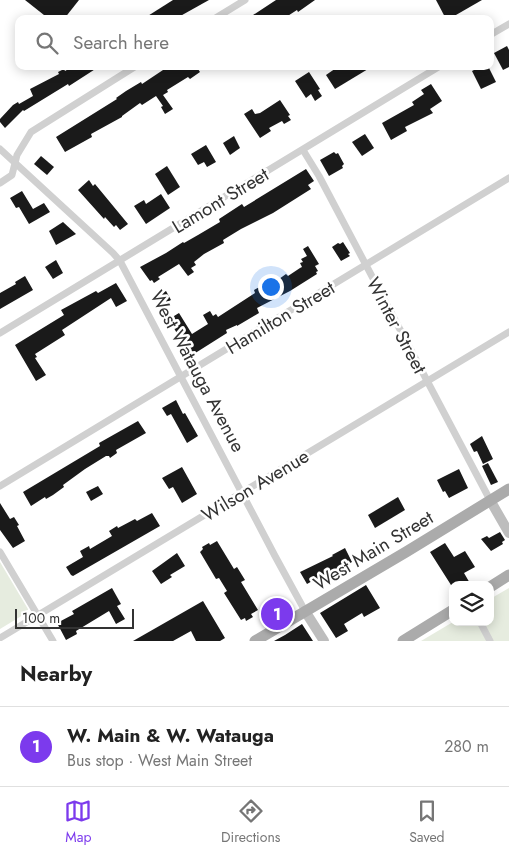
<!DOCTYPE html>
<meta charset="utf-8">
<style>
:root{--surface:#fff;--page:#f2f2f2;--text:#222;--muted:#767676;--line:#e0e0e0;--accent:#7c3aed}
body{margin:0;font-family:Jost,sans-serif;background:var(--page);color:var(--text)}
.controls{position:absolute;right:15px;bottom:15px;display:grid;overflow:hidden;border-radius:10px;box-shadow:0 2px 12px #0003}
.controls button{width:45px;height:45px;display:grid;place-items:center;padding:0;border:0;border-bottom:1px solid var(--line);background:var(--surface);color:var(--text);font:25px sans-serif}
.scale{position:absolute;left:15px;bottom:12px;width:119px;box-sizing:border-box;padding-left:5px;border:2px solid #333;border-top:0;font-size:14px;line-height:18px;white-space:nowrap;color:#333;-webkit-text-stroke:4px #fff;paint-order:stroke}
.you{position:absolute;left:270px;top:286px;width:18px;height:18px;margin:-12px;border:4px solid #fff;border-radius:50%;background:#1a73e8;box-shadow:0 0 0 8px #1a73e833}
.badge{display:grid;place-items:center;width:32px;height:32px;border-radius:50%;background:var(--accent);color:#fff;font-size:16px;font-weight:700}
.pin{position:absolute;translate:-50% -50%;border:2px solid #fff;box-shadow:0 1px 5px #0006}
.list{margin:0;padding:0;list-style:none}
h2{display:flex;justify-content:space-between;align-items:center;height:65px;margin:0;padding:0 20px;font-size:21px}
h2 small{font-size:16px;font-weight:400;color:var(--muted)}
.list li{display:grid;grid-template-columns:32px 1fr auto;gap:15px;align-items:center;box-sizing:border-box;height:80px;padding:0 20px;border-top:1px solid var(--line)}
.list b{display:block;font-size:19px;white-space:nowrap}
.list p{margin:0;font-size:16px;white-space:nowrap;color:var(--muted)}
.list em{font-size:16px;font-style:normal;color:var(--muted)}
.icon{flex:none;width:28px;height:28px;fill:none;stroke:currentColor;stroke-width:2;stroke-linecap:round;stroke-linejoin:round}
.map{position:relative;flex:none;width:509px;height:641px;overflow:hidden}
.search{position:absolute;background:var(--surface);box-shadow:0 2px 12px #0003;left:15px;right:15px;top:15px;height:55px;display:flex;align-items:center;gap:12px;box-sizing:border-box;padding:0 18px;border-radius:10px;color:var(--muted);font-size:19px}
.sheet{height:145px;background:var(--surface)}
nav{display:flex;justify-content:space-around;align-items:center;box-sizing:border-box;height:70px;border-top:1px solid var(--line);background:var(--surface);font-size:14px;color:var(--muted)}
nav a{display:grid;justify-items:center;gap:2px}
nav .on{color:var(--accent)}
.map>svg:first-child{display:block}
</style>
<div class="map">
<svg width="509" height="641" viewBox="0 0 509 641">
<rect width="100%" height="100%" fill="#fff"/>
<g fill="#e6ecdf">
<polygon points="0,562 28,609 28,612 0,629"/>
<polygon points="509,588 509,641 421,641 453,622 490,622 490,599"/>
</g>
<g fill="#1a1a1a">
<polygon points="25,0 79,0 64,19 49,19"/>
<polygon points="173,0 209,0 175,19 143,19"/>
<polygon points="276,0 315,0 298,12 297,10 283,19 247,19"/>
<polygon points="436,0 482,0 449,19 446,19"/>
<polygon points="507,46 509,50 509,67 503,70 494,53"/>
<polygon points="74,66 100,66 69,86 68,84 24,111 23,110 5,128 0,122 0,119 13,105 18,102 19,104 33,96 30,89 59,74 58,72 64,69 65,71"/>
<polygon points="169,66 196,66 200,72 190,79 188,77 167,90 168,92 163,95 173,109 165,114 161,107 163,106 156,96 142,105 140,103 122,116 122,117 91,134 92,137 65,152 56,137 117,99 116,98 126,91 141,82 142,84"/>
<polygon points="339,66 373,66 335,89 326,75"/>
<polygon points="482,66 488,66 496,82 481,89 472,71"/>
<polygon points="309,72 320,89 318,90 322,96 315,101 311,94 306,98 295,81"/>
<polygon points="431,84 442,101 430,109 433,113 405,127 407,131 391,140 382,123 414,105 412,102 424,94 421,90"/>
<polygon points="280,100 290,115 288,116 291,120 284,124 282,121 269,128 271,131 260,138 244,114 252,109 255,114 260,113"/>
<polygon points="365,134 374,148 362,156 352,142"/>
<polygon points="234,136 240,148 230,155 223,143"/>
<polygon points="206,145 216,162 207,167 204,162 198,165 191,154"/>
<polygon points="334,152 336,154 338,153 344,164 342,166 343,168 329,176 320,160"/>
<polygon points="41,156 54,167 47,175 34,164"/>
<polygon points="167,166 180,187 168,195 155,174"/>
<polygon points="306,169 314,181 308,185 311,189 273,213 241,229 223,240 224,243 204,254 194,262 196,265 191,268 194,272 188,276 179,264 158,277 160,279 154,283 152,280 150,281 140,267 166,253 183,242 184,243 198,235 220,222 219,219 242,204 244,207"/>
<polygon points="89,180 93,186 95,184 128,224 120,230 116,225 114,227 105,217 104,219 78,190"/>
<polygon points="22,191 33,209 44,203 50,212 29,224 19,207 16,208 10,198"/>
<polygon points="161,194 170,208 146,224 134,206 144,200 146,204"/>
<polygon points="63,222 76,234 56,245 49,231"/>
<polygon points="343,242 350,253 348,254 350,256 341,261 332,247 338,243 340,244"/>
<polygon points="308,246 319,264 315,266 318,271 316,272 317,274 290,291 257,308 259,313 237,326 237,325 226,330 227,333 189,357 178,341 180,339 169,319 179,313 192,334 208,324 203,315 210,311 213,316 216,314 218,317 255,293 254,290 263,285 264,286 278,277 279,279 286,274 288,276 300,268 302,267 300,263 303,262 301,259 307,256 303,249"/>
<polygon points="56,260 63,273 53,279 45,267"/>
<polygon points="25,276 33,290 0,309 0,293 16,284 15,282"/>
<polygon points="116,283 127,301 116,307 111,298 62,330 65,335 35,354 37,357 35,358 46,375 36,381 15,345 64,315 61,310 96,291 98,293"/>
<polygon points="166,291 171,300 159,306 154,298"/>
<polygon points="176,400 183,414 185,413 198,436 187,443 171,414 167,416 162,408"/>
<polygon points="138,421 146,433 116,450 117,453 110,458 109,456 106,456 85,469 63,485 64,487 53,495 46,499 45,497 31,506 23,492 100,446 99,443"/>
<polygon points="482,436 493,459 483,464 477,451 474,452 470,444"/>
<polygon points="488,463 498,482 491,485 482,466"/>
<polygon points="182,467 197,494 182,503 173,487 169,489 162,478"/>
<polygon points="459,469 468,488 449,498 445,491 443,492 437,480"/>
<polygon points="98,486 103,494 91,501 86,492"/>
<polygon points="398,497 405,510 375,528 368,515"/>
<polygon points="0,503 10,519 14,517 19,525 17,526 25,541 13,548 0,530"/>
<polygon points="152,513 160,526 73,576 71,575 66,567 83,557 80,551 89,546 90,549 112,536 109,531 117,526 118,528 135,519 137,521"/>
<polygon points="500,532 505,540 502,542 503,544 491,551 481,539 487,536 489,538"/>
<polygon points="217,541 234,569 237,567 245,580 241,582 258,610 251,614 253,617 246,621 245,618 241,620 224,593 227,591 219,578 216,579 200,552 203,549 202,547 209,543 210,545"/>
<polygon points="445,543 454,557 465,551 475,567 464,573 471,585 451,585 430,552"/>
<polygon points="345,548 352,562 315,582 314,580 307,584 300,572 333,556 332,555"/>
<polygon points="177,553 185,566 170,575 172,577 161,584 152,571"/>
<polygon points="366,585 380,608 364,617 362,613 344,624 348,631 336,638 320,613"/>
<polygon points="112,588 121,604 117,606 125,619 116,624 109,611 76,631 77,634 66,640 57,623 74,614 72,611"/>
<polygon points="203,601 225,638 220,641 196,641 191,631 173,641 133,641"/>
<polygon points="302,624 313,641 274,641 285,635"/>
</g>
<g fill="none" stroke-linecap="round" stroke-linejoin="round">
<g stroke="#d0d0d0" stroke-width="7">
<polyline points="214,19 245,0"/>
<polyline points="490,35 509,24"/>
<polyline points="0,149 113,253 120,261 275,556 305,611"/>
<polyline points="303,150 319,176 490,500"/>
<polyline points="0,183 12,175 17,155 31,132 136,66"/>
<polyline points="0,333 440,66"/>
<polyline points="0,486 509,178"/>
<polyline points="0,552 53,641"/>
<polyline points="480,622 490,641"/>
<polyline points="0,638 509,332"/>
</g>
<g stroke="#bdbdbd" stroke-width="10">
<polyline points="490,500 509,533"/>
<polyline points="305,611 324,641"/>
</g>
<g stroke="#ababab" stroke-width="11">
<polyline points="490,587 509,575"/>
<polyline points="255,641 406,552 509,489"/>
<polyline points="403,641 453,610"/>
</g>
</g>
<g text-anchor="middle" stroke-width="5" stroke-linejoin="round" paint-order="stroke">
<g font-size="19" fill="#333" stroke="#fff">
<text transform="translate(220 200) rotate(-31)" y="7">Lamont Street</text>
<text transform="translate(280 317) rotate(-31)" y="7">Hamilton Street</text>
<text transform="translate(397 325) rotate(62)" y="7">Winter Street</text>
<text transform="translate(198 371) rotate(62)" y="7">West Watauga Avenue</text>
<text transform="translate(255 485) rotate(-31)" y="7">Wilson Avenue</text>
<text transform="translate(373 550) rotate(-31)" y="7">West Main Street</text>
</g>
</g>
</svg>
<div class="controls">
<button><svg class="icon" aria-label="layers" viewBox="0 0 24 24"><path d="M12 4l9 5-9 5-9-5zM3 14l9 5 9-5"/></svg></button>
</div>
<div class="scale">100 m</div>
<div class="you"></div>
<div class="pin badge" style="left:277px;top:614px">1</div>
<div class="search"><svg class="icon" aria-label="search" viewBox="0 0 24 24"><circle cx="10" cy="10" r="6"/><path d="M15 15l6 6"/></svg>Search here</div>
</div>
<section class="sheet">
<h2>Nearby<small></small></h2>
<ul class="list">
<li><span class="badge">1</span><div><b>W. Main &amp; W. Watauga</b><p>Bus stop · West Main Street</p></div><em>280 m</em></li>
</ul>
</section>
<nav>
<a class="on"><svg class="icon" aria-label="map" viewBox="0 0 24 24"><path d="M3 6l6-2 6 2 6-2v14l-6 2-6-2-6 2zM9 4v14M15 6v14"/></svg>Map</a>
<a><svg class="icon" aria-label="directions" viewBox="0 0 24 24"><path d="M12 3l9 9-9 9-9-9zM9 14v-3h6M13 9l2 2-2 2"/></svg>Directions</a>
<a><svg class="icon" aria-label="saved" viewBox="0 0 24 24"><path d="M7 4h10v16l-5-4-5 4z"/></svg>Saved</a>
</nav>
